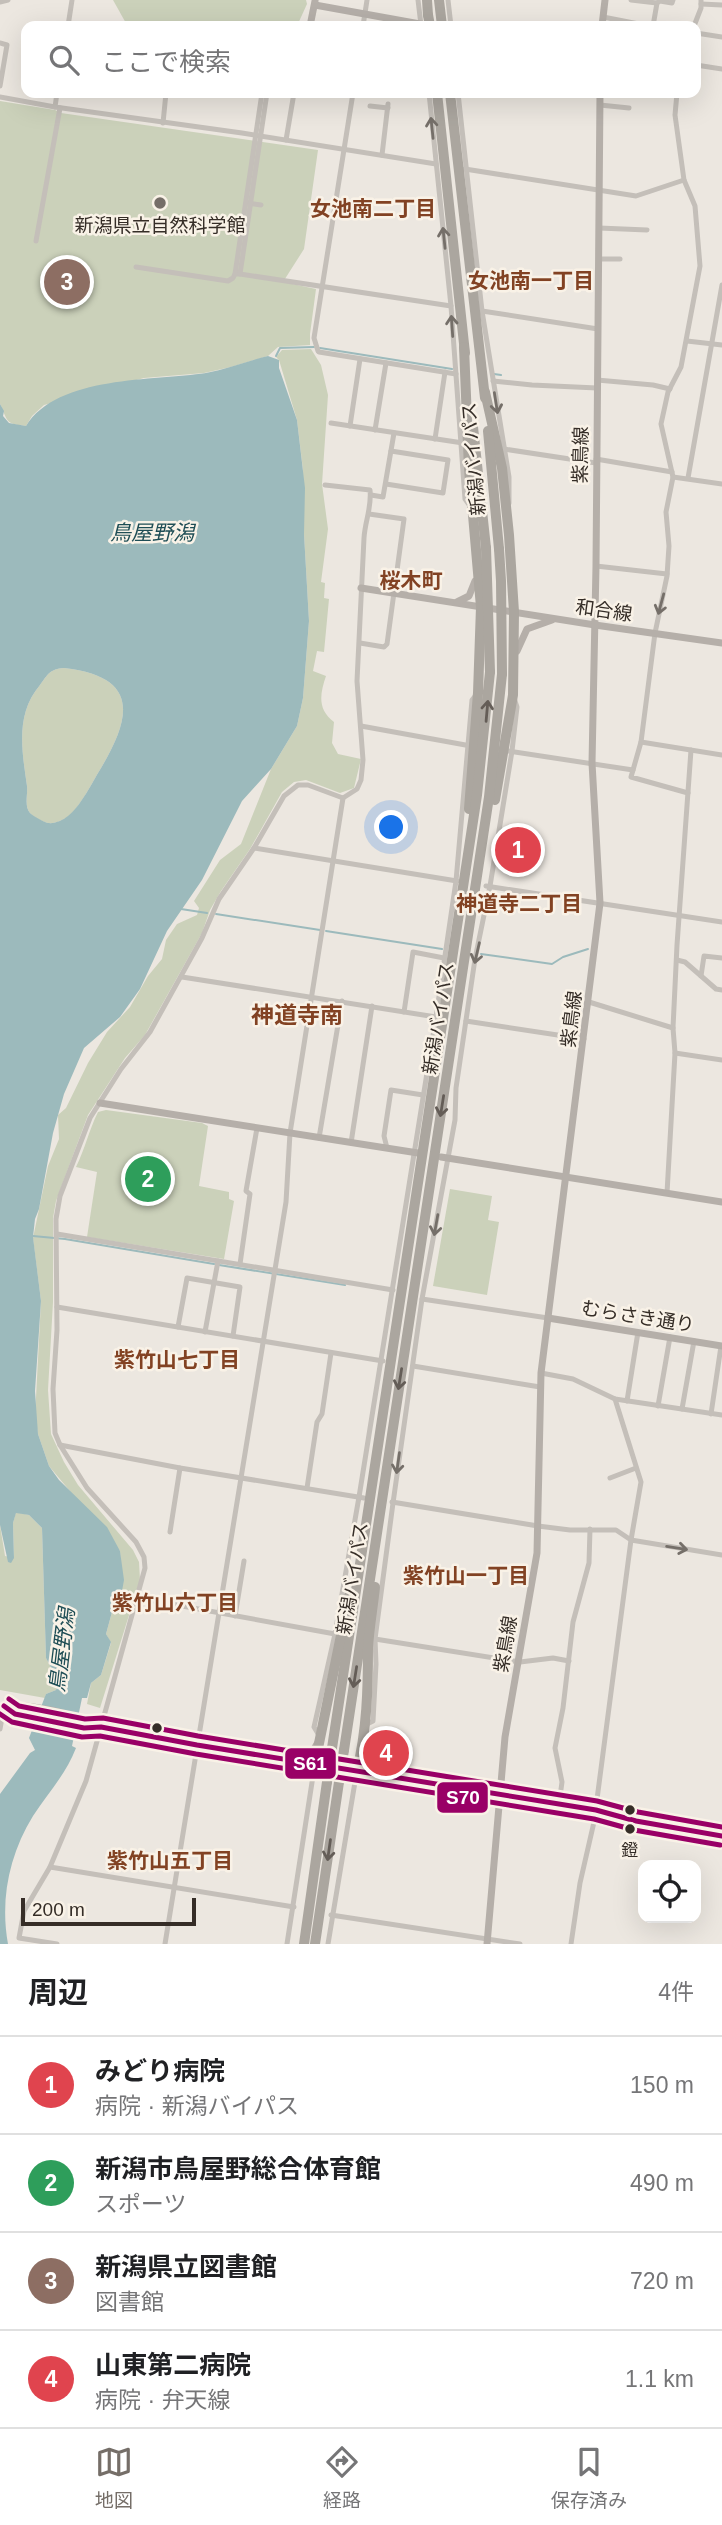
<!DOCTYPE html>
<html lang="ja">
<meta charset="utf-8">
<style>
:root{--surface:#fff;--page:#f2f2f2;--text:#202124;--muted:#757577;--line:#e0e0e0;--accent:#756e68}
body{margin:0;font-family:Arial,"Noto Sans JP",sans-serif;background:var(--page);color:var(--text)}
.controls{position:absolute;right:21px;bottom:21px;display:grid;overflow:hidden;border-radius:14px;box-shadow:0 7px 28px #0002}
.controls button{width:63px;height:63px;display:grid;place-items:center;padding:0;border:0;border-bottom:2px solid var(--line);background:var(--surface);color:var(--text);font:35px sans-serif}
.scale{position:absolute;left:21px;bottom:18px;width:175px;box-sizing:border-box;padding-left:7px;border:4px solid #352d27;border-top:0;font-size:19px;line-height:24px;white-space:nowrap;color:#352d27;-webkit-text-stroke:5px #f9f2e7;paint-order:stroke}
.you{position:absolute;left:392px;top:828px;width:24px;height:24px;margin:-18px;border:5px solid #fff;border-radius:50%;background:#1a73e8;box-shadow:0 0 0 10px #1a73e833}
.badge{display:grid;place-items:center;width:46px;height:46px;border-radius:50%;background:var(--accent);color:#fff;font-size:23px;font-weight:700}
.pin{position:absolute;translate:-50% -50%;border:4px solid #fff;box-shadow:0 2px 7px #0006}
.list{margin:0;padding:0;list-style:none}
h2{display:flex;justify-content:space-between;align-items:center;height:91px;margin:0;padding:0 28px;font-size:30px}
h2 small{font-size:23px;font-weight:400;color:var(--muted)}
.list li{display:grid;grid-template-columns:46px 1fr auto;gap:21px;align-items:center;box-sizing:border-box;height:98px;padding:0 28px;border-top:2px solid var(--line)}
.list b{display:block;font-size:26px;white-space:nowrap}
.list p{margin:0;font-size:23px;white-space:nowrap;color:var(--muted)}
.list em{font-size:23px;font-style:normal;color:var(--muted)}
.icon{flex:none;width:38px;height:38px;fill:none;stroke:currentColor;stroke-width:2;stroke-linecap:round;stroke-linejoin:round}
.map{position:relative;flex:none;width:722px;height:1944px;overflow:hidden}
.search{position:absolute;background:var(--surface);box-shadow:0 7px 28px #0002;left:21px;right:21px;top:21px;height:77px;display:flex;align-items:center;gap:18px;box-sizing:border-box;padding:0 24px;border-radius:14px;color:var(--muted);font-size:26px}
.sheet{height:483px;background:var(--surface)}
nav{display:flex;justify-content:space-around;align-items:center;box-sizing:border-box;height:98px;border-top:2px solid var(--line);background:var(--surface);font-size:19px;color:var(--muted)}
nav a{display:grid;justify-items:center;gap:4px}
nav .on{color:var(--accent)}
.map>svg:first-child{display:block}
</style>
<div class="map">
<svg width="722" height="1944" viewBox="0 0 722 1944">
<rect width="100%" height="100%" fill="#ece7e0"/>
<g fill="#cbd1ba">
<polygon points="113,0 306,0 307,4 297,26 131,26 127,25"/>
<path d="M 0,101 L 55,110 L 61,113 L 318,150 L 304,249 L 283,282 L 316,289 L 310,334 L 310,345 L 278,347 L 268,356 L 231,367 L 204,373 L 144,378 L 44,405 L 32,416 L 26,426 C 4,424 8,420 0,404 Z"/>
<path d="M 311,349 L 321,365 L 328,395 L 322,484 L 328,529 L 321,582 L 325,583 L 324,598 L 329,599 L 324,652 L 317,651 L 313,671 L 326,676 C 320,694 317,709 334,722 L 332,743 L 338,754 L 361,759 L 354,788 L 340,793 L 306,780 L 294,782 L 282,792 L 250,849 L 221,891 L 210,910 L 202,933 L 145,1035 L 125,1058 L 88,1115 L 56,1201 L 53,1218 L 53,1302 L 48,1390 L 51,1434 L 64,1462 L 78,1485 L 133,1550 L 139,1562 L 140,1580 L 100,1708 L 87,1704 L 91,1683 L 101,1675 L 111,1643 L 106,1634 L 115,1601 L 122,1591 L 120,1551 L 49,1466 L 38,1434 L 35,1417 L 41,1301 L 33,1238 L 48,1166 L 59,1139 L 58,1115 L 66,1108 L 88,1063 L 107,1032 L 130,1007 L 148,976 L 162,959 L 166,940 L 177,924 L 197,915 L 199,908 L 194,901 L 220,860 L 241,844 L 271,769 L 297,726 L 303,698 L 309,621 L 304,534 L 303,470 L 297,420 L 279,360 L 276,357 L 282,350 Z"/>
<path d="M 64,668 C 142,677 131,719 98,773 C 91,785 79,808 68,817 C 63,820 55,824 48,823 C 43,822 33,817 30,813 C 24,806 28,794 27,786 C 22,751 15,714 40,685 C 48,674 50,669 64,668 Z"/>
<path d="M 106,1110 L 202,1123 L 208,1126 L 199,1186 L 229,1192 L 229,1199 L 234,1201 L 224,1259 L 87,1237 L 97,1172 L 76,1167 C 85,1149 89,1130 98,1112 Z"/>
<polygon points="450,1189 492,1196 488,1220 499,1222 487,1295 433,1286"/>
<polygon points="16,1512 29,1515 42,1528 46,1658 58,1681 56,1690 46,1694 45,1698 0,1690 0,1525 5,1556 14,1558 13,1523"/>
</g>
<path fill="#9cbabc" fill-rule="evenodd" d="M 268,356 L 279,360 L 279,368 L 297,420 L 305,488 L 304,534 L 309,621 L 303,698 L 297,726 L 271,769 L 242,801 L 202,880 L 167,931 L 140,989 L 120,1017 L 84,1048 L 64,1094 L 53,1133 L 39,1209 L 35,1219 L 33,1237 L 41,1301 L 35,1391 L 38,1434 L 49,1466 L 59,1480 L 107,1527 L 120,1551 L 124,1580 L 122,1591 L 115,1601 L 106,1634 L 111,1642 L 101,1675 L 91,1683 L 87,1698 L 82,1698 L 72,1746 L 76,1748 C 66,1774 48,1793 33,1816 C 9,1855 0,1900 8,1944 L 0,1944 L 0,1794 L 30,1753 L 35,1750 L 29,1738 L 46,1694 L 56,1690 L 58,1681 L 46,1658 L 42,1528 L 29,1515 L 16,1513 L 13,1523 L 14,1558 L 11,1563 L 8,1562 L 0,1525 L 0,404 L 4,411 L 3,416 L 9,423 L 26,426 C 58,375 154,381 206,373 C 227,369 247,361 268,356 ZM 64,668 C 142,677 131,719 98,773 C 91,785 79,808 68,816 C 63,820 55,824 48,823 C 44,822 33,816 30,813 C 24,806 28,794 27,786 C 22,751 15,714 40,685 C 48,674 50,669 64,668 Z"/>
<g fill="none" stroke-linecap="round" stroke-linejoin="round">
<g stroke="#9cbabc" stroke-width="2">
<polyline points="320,348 452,369"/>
<polyline points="276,356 280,348 314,347"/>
<polyline points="494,374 501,375"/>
<polyline points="181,909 207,913"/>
<polyline points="216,914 320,930"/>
<polyline points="326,931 442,949"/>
<polyline points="481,954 552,964 563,957 588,949"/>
<polyline points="33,1236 65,1239 214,1264"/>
<polyline points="219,1265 345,1285"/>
</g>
<g stroke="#c4bfb9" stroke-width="5">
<polyline points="418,0 421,25"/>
<polyline points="448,0 451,26"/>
<polyline points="631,0 657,3 653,26"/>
<polyline points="0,2 8,0"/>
<polyline points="657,3 660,1 672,3 673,0"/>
<polyline points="701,4 722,5"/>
<polyline points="603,17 649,26"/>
<polyline points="68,26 72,0"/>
<polyline points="363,26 367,0"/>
<polyline points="694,26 701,8 701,0"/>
<polyline points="696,33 722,37"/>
<polyline points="0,43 7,45 0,86"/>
<polyline points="696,65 722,69"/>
<polyline points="57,93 55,107 242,133 436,164"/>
<polyline points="429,93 451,306 465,499 470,506"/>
<polyline points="458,93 482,311 509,477 509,503"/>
<polyline points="677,93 675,115 684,180 695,206 700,266 681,367 668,392 661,424 673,477 666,512 669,546 667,576 655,633 641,742 631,777 688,793"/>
<polyline points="0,97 55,107"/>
<polyline points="600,105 629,108"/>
<polyline points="370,106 388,108"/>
<polyline points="163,123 166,93"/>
<polyline points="286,140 294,93"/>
<polyline points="382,155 388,104"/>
<polyline points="465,169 636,196 684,180"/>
<polyline points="247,203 261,205"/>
<polyline points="599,228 647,230"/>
<polyline points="36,241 60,108"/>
<polyline points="599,259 620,259"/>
<polyline points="136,267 228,281 233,278 235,274 240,274 451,306"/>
<polyline points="235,274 262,93"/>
<polyline points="240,274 267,93"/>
<polyline points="482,311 598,329"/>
<polyline points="687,341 722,345"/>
<polyline points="318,351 314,338 353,93"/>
<polyline points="319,352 456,374"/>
<polyline points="597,380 653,385 670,389"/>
<polyline points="493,381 532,385 597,388"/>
<polyline points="331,423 463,443"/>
<polyline points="350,426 360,359"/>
<polyline points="375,430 386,363"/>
<polyline points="435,439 445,372"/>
<polyline points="504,449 596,463"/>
<polyline points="596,459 672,472"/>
<polyline points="673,477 722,484"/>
<polyline points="688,478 722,285"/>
<polyline points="386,484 443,493 448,460 391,451"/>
<polyline points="371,495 383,497 394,433"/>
<polyline points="596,566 667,574"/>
<polyline points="360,643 384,647 387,644 404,519 369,514"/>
<polyline points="361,726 471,746"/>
<polyline points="641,742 722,755"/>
<polyline points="508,751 633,770"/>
<polyline points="254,848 457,881"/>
<polyline points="486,886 722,922"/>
<polyline points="677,960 685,962 716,989 722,990"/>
<polyline points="701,976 704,956 722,958"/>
<polyline points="182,977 436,1017"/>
<polyline points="589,1002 673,1028"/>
<polyline points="404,1012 413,952 444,958"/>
<polyline points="466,1021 584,1039"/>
<polyline points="675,1053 722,1060"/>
<polyline points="319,1138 342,1001"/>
<polyline points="351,1143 372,1006"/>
<polyline points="387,1148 384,1136 391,1090 423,1095"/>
<polyline points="667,1193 675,1053 673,1028 677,945 691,750"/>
<polyline points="57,1234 393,1290"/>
<polyline points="240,1264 250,1194 246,1191 257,1128"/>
<polyline points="422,1299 548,1318"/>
<polyline points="57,1307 383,1361"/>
<polyline points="178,1327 187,1278 240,1287 233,1336"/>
<polyline points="205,1332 218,1261"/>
<polyline points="413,1366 540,1387"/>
<polyline points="541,1373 573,1379 615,1399 722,1415"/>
<polyline points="627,1401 638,1332"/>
<polyline points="658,1406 670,1337"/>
<polyline points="682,1409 694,1341"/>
<polyline points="711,1414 721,1346"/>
<polyline points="60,1445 180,1468 364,1498"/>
<polyline points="610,1478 636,1468"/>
<polyline points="307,1488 317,1422 322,1414 331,1353"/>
<polyline points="392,1502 538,1526 570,1530 616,1530 631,1540 722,1555"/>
<polyline points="170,1532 180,1468"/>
<polyline points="138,1598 335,1634"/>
<polyline points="235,1616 244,1561"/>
<polyline points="375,1639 520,1662 553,1658 569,1661"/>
<polyline points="365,1725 373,1721 376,1664 375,1639 393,1503 422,1299 455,1120 456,1088 475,959 490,886 512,751 517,707 514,698"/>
<polyline points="0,1729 4,1706"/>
<polyline points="320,1737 314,1727 335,1634 359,1497 436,1017 456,881 472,700 476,695"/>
<polyline points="559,1804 562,1782 555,1748 563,1708 573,1622 589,1563 590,1529"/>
<polyline points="50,1867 294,1907"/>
<polyline points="331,1915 520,1944"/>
<path d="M 57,1944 L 19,1938 L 24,1911 L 50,1867 L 86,1781 L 145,1568 L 144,1557 L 136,1542 L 87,1488 L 60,1445 L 55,1433 L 53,1389 L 57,1330 L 56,1219 L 60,1196 L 90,1118 L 121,1069 L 150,1032 L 202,938 L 219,899 L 254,848 L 284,796 L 298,785 L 308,785 L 343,798 L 357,789 L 361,780 L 363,760 L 357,681 L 364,538 C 365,521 372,507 370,490 L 325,485"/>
<polyline points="165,1944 286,1202 290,1133 343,798"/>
<polyline points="287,1944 315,1763"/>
<polyline points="328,1944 357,1770"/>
<polyline points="571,1944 580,1883 594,1822 631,1540 641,1482 615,1399"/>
</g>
<g stroke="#b5afa9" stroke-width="7">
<polyline points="315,5 431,26"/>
<polyline points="311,21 315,1"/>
<polyline points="602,26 605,0"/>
<polyline points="361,588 595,625 722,643"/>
<polyline points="457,602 469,596 475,581"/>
<polyline points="517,651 527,629 552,620"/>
<polyline points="100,1103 418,1153"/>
<polyline points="441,1157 722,1202"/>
<polyline points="548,1318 722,1346"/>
<polyline points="4,1706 15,1714 84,1728 101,1727 197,1745 357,1770 596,1810 636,1821 722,1836"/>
<path d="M 4,1706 C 30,1703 76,1714 100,1727"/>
<path d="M 297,1758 C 307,1758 313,1753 317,1744"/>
<polyline points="611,1811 635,1812 722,1826"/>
<polyline points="487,1944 505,1737 537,1553 541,1373 600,903 592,763 596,566 600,93"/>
</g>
<g stroke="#aba69f" stroke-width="10">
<polyline points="427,0 428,15"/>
<polyline points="439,0 442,26"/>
<polyline points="437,93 465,353"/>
<polyline points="450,93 485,398"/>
<polyline points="464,347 469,469 481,607 478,693 469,809"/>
<polyline points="485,392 502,468 509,535 514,612 513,695 495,800"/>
<polyline points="473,427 486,548"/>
<polyline points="488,431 499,549"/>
<polyline points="332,1748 477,795 490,672"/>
<polyline points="344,1750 489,797 502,674"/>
<polyline points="315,1763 349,1596"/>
<path d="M 357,1770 C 367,1730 368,1688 368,1648 C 369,1628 373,1607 375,1587"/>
<polyline points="304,1944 327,1782"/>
<polyline points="315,1944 339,1782"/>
</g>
<g stroke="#aba69f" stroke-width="10">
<polyline points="428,15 430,26"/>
<polyline points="486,548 490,672"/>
<polyline points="499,549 501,581 502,674"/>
<polyline points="327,1782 332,1748"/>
<polyline points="339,1782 344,1750"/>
</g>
<defs>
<polyline id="bus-1" points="4,1706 15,1714 84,1728 101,1727 197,1745 596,1810 636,1821 722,1836"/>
<polyline id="bus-2" points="0,1714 12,1722 82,1737 100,1736 196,1754 594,1819 634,1830 720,1845"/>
<polyline id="bus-3" points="9,1699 19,1706 85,1719 103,1718 198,1736 597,1801 638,1812 722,1827"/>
</defs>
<use href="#bus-1" stroke="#f9f2e7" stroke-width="10"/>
<use href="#bus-2" stroke="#f9f2e7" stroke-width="10"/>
<use href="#bus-3" stroke="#f9f2e7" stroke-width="10"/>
<use href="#bus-1" stroke="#906" stroke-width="5"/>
<use href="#bus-2" stroke="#906" stroke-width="5"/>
<use href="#bus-3" stroke="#906" stroke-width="5"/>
</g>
<defs><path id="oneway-shaft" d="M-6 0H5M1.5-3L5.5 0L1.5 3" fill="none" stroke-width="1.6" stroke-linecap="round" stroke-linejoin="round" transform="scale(1.75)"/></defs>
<g stroke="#756f69">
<use href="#oneway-shaft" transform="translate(432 128) rotate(-96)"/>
<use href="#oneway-shaft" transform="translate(444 238) rotate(-96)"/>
<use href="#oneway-shaft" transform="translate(452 326) rotate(-94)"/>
<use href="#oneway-shaft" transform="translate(496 403) rotate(81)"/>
<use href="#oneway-shaft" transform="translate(661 604) rotate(105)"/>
<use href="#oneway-shaft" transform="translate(477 953) rotate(103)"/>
<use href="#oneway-shaft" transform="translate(436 1225) rotate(100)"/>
<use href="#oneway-shaft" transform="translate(398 1463) rotate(98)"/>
<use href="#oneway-shaft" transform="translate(677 1548) rotate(9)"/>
</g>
<g stroke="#645d57">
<use href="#oneway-shaft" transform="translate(487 711) rotate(-85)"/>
<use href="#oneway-shaft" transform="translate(442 1106) rotate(99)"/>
<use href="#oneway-shaft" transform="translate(400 1379) rotate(99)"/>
<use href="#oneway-shaft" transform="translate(355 1677) rotate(99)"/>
<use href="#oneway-shaft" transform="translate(329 1850) rotate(98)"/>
</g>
<circle fill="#756e68" stroke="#f9f2e7" stroke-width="2.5" cx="160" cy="203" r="7"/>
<g fill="#352d27" stroke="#f9f2e7" stroke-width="2.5">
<circle cx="157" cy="1728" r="6"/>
<circle cx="630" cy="1810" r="6"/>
<circle cx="630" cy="1829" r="6"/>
</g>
<g text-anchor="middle" stroke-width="5" stroke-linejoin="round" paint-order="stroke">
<g font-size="17" fill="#352d27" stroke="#f9f2e7">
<text x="630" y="1856">鐙</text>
</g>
<g font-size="19" fill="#352d27" stroke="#f9f2e7">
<text x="160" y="232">新潟県立自然科学館</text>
</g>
<g font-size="19" fill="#352d27" stroke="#f9f2e7">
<text transform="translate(580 455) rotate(-89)" y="7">紫鳥線</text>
<text transform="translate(473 459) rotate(-95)" y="7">新潟バイパス</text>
<text transform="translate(604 610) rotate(8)" y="7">和合線</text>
<text transform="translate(438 1018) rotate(-81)" y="7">新潟バイパス</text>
<text transform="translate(571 1019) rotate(-83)" y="7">紫鳥線</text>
<text transform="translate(638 1316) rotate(9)" y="7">むらさき通り</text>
<text transform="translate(352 1578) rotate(-81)" y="7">新潟バイパス</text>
<text transform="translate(505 1644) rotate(-80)" y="7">紫鳥線</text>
</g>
<g font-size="21" font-weight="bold" fill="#824223" stroke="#f9f2e7">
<text x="373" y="216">女池南二丁目</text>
<text x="531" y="288">女池南一丁目</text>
<text x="411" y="588">桜木町</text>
<text x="519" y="911">神道寺二丁目</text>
<text x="177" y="1367">紫竹山七丁目</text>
<text x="466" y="1583">紫竹山一丁目</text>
<text x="175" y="1610">紫竹山六丁目</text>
<text x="170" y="1868">紫竹山五丁目</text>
</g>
<g font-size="21" font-style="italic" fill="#1e4d55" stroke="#f9f2e7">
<text x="152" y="540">鳥屋野潟</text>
<text transform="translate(62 1650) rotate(-83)" y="7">鳥屋野潟</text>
</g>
<g font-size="23" font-weight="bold" fill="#824223" stroke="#f9f2e7">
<text x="297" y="1023">神道寺南</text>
</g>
</g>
<g stroke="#f9f2e7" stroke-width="2.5">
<rect x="284" y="1747" width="53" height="33" rx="7" fill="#906"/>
<rect x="436" y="1781" width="53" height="33" rx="7" fill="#906"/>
</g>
<g font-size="19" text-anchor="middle" font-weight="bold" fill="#fff">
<text x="310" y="1770">S61</text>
<text x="463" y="1804">S70</text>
</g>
</svg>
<div class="controls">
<button><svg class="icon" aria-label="locate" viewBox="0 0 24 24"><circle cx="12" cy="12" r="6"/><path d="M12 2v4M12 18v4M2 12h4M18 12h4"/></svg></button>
</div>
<div class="scale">200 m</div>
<div class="you"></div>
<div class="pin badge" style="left:518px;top:850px;background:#e0444e">1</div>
<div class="pin badge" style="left:148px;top:1179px;background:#2e9e5b">2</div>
<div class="pin badge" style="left:67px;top:282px;background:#8d6e63">3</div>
<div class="pin badge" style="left:386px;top:1753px;background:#e0444e">4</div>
<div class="search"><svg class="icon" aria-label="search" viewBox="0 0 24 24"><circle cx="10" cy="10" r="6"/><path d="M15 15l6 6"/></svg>ここで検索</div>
</div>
<section class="sheet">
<h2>周辺<small>4件</small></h2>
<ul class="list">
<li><span class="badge" style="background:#e0444e">1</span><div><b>みどり病院</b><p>病院 · 新潟バイパス</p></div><em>150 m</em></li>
<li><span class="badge" style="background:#2e9e5b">2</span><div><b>新潟市鳥屋野総合体育館</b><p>スポーツ</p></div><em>490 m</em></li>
<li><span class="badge" style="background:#8d6e63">3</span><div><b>新潟県立図書館</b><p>図書館</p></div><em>720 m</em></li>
<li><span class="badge" style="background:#e0444e">4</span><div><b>山東第二病院</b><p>病院 · 弁天線</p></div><em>1.1 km</em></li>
</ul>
</section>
<nav>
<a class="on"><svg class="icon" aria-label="map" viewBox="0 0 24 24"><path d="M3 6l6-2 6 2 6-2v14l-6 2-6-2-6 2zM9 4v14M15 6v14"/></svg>地図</a>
<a><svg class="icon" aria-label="directions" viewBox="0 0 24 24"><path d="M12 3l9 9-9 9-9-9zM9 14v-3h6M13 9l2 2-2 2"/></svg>経路</a>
<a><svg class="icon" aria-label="saved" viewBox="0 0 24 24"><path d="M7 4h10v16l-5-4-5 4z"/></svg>保存済み</a>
</nav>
